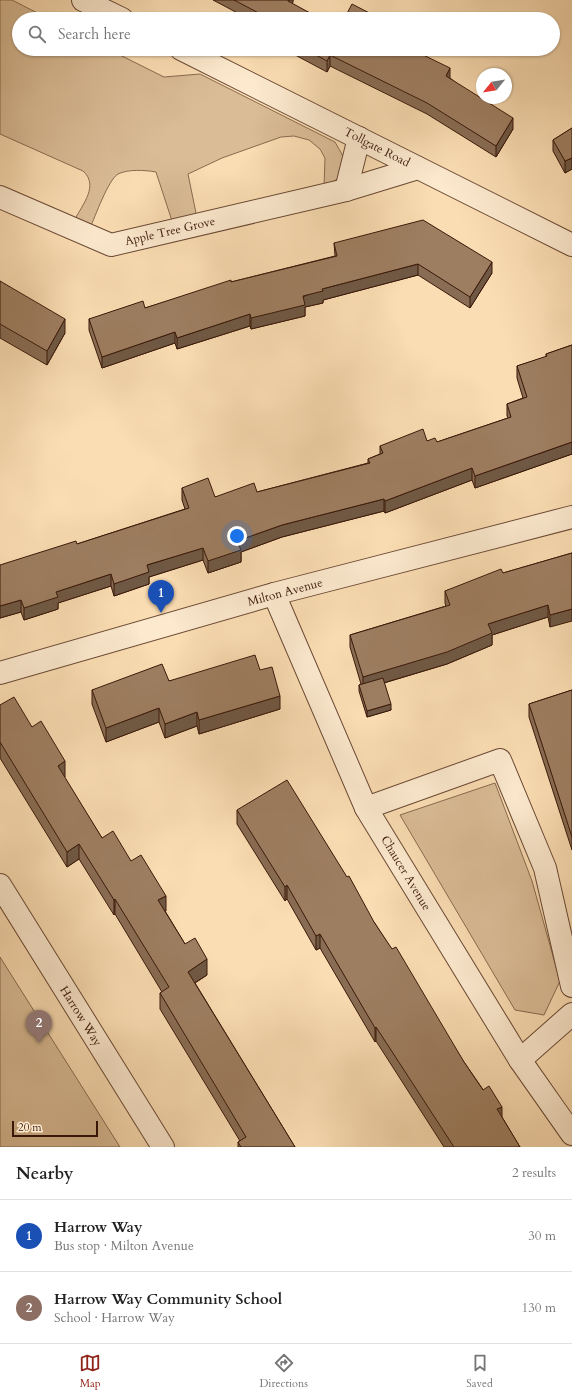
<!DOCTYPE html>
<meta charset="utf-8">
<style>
:root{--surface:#fff;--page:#f2f2f2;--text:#222;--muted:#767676;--line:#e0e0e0;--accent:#8f2418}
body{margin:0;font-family:Cardo,serif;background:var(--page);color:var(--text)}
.compass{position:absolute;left:476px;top:68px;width:36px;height:36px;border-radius:50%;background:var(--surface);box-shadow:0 1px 3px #0004;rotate:240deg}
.scale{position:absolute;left:12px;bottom:10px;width:86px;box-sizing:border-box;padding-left:4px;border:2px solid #3a1809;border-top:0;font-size:11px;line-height:14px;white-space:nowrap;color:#3a1809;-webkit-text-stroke:3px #fce9ce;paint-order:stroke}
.you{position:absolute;left:237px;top:536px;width:14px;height:14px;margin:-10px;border:3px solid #fff;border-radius:50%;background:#1a73e8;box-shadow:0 0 0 6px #1a73e833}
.badge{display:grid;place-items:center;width:26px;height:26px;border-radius:50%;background:var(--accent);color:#fff;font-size:13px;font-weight:700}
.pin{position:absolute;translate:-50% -33px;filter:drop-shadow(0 1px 2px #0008)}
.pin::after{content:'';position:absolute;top:21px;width:14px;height:12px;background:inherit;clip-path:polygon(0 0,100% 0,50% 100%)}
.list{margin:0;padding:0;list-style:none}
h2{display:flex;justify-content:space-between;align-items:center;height:52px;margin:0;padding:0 16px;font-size:17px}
h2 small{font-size:13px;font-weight:400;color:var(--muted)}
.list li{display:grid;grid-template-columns:26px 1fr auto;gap:12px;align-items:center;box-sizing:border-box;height:72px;padding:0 16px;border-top:1px solid var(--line)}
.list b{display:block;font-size:15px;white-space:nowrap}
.list p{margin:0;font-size:13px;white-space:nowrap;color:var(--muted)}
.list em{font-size:13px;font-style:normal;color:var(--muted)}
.icon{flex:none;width:22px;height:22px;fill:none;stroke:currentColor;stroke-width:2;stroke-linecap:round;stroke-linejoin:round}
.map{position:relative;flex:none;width:572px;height:1147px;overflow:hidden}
.search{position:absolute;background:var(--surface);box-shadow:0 1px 3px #0004;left:12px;right:12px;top:12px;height:44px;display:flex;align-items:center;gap:10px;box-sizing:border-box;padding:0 14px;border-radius:22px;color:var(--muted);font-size:15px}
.sheet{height:196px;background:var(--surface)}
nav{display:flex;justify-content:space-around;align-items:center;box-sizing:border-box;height:56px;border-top:1px solid var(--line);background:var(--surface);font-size:11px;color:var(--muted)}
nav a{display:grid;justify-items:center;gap:2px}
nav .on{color:var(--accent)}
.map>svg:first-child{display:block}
</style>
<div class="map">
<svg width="572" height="1147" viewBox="0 0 572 1147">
<rect width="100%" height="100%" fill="#fbddb3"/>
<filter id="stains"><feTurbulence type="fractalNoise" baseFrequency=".005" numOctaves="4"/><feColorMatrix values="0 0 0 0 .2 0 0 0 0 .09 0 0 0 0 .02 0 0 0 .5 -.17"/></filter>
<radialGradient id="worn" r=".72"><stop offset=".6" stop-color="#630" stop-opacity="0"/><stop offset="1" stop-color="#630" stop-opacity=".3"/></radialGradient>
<g fill="#dabc96" stroke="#8a6a50">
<path d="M 0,0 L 12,0 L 49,19 L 19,19 L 19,49 L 108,49 L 164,77 L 200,74 L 335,142 L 344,158 L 339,178 L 324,187 L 325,158 L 320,149 L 309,140 L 294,136 L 281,137 L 267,142 L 222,158 L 188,174 L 197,218 L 173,224 L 156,172 C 145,170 128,169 118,174 C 108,180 95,217 90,228 L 75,219 C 83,204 99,185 83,171 L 0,134 Z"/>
<polygon points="495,783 532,881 560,981 544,1015 515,1010 400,815"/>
<polygon points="0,957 120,1147 0,1147"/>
</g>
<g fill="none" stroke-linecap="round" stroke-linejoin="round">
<defs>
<g id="minor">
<polyline points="83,0 122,19"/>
<polyline points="181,49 572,245"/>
<polyline points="346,190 359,138"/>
<polyline points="0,197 111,245 346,190 418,168"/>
<polyline points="274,594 366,808 520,1060 572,1134"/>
<polyline points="0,673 274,594 572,517"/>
<polyline points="366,808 500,760 545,868 572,986"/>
<polyline points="0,885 163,1147"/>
<polyline points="520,1060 572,1014"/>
</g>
</defs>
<use href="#minor" stroke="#6a4934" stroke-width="24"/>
<use href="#minor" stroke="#fce9ce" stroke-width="22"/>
</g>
<g fill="#886c53" stroke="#3a1809">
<polygon points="213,0 293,0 292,4 321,19 249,19"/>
<polygon points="284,49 411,49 450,78 513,129 496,157 427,114 330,66 327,72"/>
<polygon points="572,128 572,169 565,173 553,151 553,140"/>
<polygon points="334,243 492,273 470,308 418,275 323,300 323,303 305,307 305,316 251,329 250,326 177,349 175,343 102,368 89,330 89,319 145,308 231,282 335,256"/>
<polygon points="0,281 65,333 47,365 0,338"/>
<polygon points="572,345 572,454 475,488 472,480 385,513 384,511 282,537 241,552 241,562 208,573 203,560 149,577 149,584 114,596 111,586 58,603 58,609 24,620 21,612 0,618 77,544 185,509 182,500 182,488 215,497 257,492 368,463 368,459 380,454 380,446 427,441 437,442 508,418 507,416 507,404 523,398 517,378 517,366 546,357 546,354"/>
<polygon points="572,553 550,627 548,617 492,635 492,645 447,664 384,683 391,710 367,717 359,691 359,685 361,684 350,647 350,635 446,606 445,603 445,591 503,573"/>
<polygon points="260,670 280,709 199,734 197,726 165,738 159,722 106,742 92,704 92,690"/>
<polygon points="572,690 572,850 529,717 529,704"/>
<polygon points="0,705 32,727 65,777 64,777 102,838 131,861 166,911 165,911 185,944 207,975 195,983 295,1147 238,1147 238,1142 240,1141 160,1009 160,993 162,992 115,914 114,915 79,859 67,867 0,758"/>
<polygon points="237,810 374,922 464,1062 502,1117 520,1147 444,1147 376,1041 375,1042 320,948 316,950 287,899 285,901 237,824"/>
</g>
<g fill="#6f5844" stroke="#3a1809">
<polygon points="288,0 293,0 293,2 288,12"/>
<polygon points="330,55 330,66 327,72 327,61"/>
<polygon points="450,68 450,79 446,76"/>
<polygon points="513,118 513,129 496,157 496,146"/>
<polygon points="572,158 572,169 565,173 565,161"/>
<polygon points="492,262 492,273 470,308 470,297"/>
<polygon points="418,264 418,275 323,300 323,303 305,307 305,316 251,329 251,318 322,289"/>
<polygon points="250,314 250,326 177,349 177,338"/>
<polygon points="65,319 65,333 47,365 47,351"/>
<polygon points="175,332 175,343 102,368 102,357"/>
<polygon points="572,442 572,454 475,488 475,476"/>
<polygon points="472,468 472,480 385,513 385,501"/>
<polygon points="384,499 384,511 282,537 241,552 241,562 208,573 208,561 237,541 282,525"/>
<polygon points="203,548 203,560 149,577 149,584 114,596 114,584 147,565"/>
<polygon points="111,574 111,586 58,603 58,609 24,620 24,608 56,592"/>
<polygon points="21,600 21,612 0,618 0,606"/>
<polygon points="548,605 548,617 492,635 492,645 447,664 363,689 363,677 488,624"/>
<polygon points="572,609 572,621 550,627 550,615"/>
<polygon points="280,696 280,709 199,734 199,720"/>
<polygon points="391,704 391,710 367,717 367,711"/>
<polygon points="159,708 159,722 106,742 106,728"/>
<polygon points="197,712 197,726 165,738 165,724"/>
<polygon points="65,761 65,777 58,782 58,766"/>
<polygon points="79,844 79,859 67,867 67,852"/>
<polygon points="287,885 287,899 285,901 285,887"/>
<polygon points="166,896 166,911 158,915 158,900"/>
<polygon points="115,899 115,914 114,915 114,900"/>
<polygon points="320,934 320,948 316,950 316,936"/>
<polygon points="207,959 207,975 188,987 188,972"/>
<polygon points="376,1027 376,1041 375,1042 375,1028"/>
<polygon points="502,1107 502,1121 497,1109"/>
</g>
<g fill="#9e7e61" stroke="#3a1809">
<polygon points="234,0 288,0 288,1 321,19 270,19"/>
<polygon points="352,4 381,19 344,19"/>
<polygon points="305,49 411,49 450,68 446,76 513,118 496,146 427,103 330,55 327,61"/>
<polygon points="572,128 572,158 565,161 553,140"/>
<polygon points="423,220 492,262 470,297 418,264 322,289 323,291 303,296 305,305 251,318 250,314 177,338 175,332 102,357 89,319 143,301 145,308 231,280 231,282 337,256 334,243"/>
<polygon points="0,281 65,319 47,351 0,324"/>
<polygon points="572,345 572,442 475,476 472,468 385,501 384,499 282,525 237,541 241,550 208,561 203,548 147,565 149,572 114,584 111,574 56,592 58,597 24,608 21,600 0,606 0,565 76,541 77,544 189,508 182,488 208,478 215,497 254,483 257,492 370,463 368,459 383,453 380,446 423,429 427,441 435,438 437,442 511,417 507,404 527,397 517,366 547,356 546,354"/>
<polygon points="572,553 572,609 550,615 548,605 488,624 492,633 447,652 363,677 350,635 450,605 445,591 501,569 503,573"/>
<polygon points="255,655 260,670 272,667 280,696 199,720 197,712 165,724 159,708 106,728 92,690 162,664 169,681"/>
<polygon points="383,678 391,704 367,711 359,685"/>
<polygon points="572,690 572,837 529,704"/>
<polygon points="14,697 32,727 41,721 65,761 58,766 102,838 113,831 131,861 141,855 166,896 158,900 185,944 195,938 207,959 188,972 295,1147 241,1147 238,1142 246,1137 160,993 169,987 115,899 114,900 79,844 67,852 0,742 0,705"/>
<polygon points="287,780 347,877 349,876 374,922 392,949 396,947 464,1062 483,1090 489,1086 502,1107 497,1109 520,1147 454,1147 376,1027 375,1028 320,934 316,936 287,885 285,887 237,810"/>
</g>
<g text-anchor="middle" stroke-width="3" stroke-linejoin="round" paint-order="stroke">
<g font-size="12" fill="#3a1809" stroke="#fce9ce">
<text transform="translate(377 147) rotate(27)" y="4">Tollgate Road</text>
<text transform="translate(170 231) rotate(-13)" y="4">Apple Tree Grove</text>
<text transform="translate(285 592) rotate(-15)" y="4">Milton Avenue</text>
<text transform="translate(406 873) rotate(59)" y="4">Chaucer Avenue</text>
<text transform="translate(81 1016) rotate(58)" y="4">Harrow Way</text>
</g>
</g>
<rect width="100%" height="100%" filter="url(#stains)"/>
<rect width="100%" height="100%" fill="url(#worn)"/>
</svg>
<svg class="compass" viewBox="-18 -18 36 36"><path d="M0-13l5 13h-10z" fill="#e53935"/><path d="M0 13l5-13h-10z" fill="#767676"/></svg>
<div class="scale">20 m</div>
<div class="you"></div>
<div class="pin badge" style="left:161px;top:613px;background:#1a4fb4">1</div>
<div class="pin badge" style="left:39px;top:1043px;background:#8d6e63">2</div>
<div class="search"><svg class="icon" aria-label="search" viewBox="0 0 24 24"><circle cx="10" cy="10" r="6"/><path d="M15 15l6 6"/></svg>Search here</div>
</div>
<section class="sheet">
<h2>Nearby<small>2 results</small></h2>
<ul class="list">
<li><span class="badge" style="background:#1a4fb4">1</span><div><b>Harrow Way</b><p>Bus stop · Milton Avenue</p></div><em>30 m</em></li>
<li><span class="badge" style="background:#8d6e63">2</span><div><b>Harrow Way Community School</b><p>School · Harrow Way</p></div><em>130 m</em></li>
</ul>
</section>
<nav>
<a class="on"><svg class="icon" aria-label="map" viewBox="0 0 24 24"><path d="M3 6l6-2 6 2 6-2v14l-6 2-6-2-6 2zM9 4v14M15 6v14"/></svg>Map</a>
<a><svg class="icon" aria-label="directions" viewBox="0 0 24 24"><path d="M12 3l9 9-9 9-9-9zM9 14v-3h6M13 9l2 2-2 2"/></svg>Directions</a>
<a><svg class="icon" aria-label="saved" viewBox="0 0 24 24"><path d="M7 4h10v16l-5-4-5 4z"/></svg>Saved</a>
</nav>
